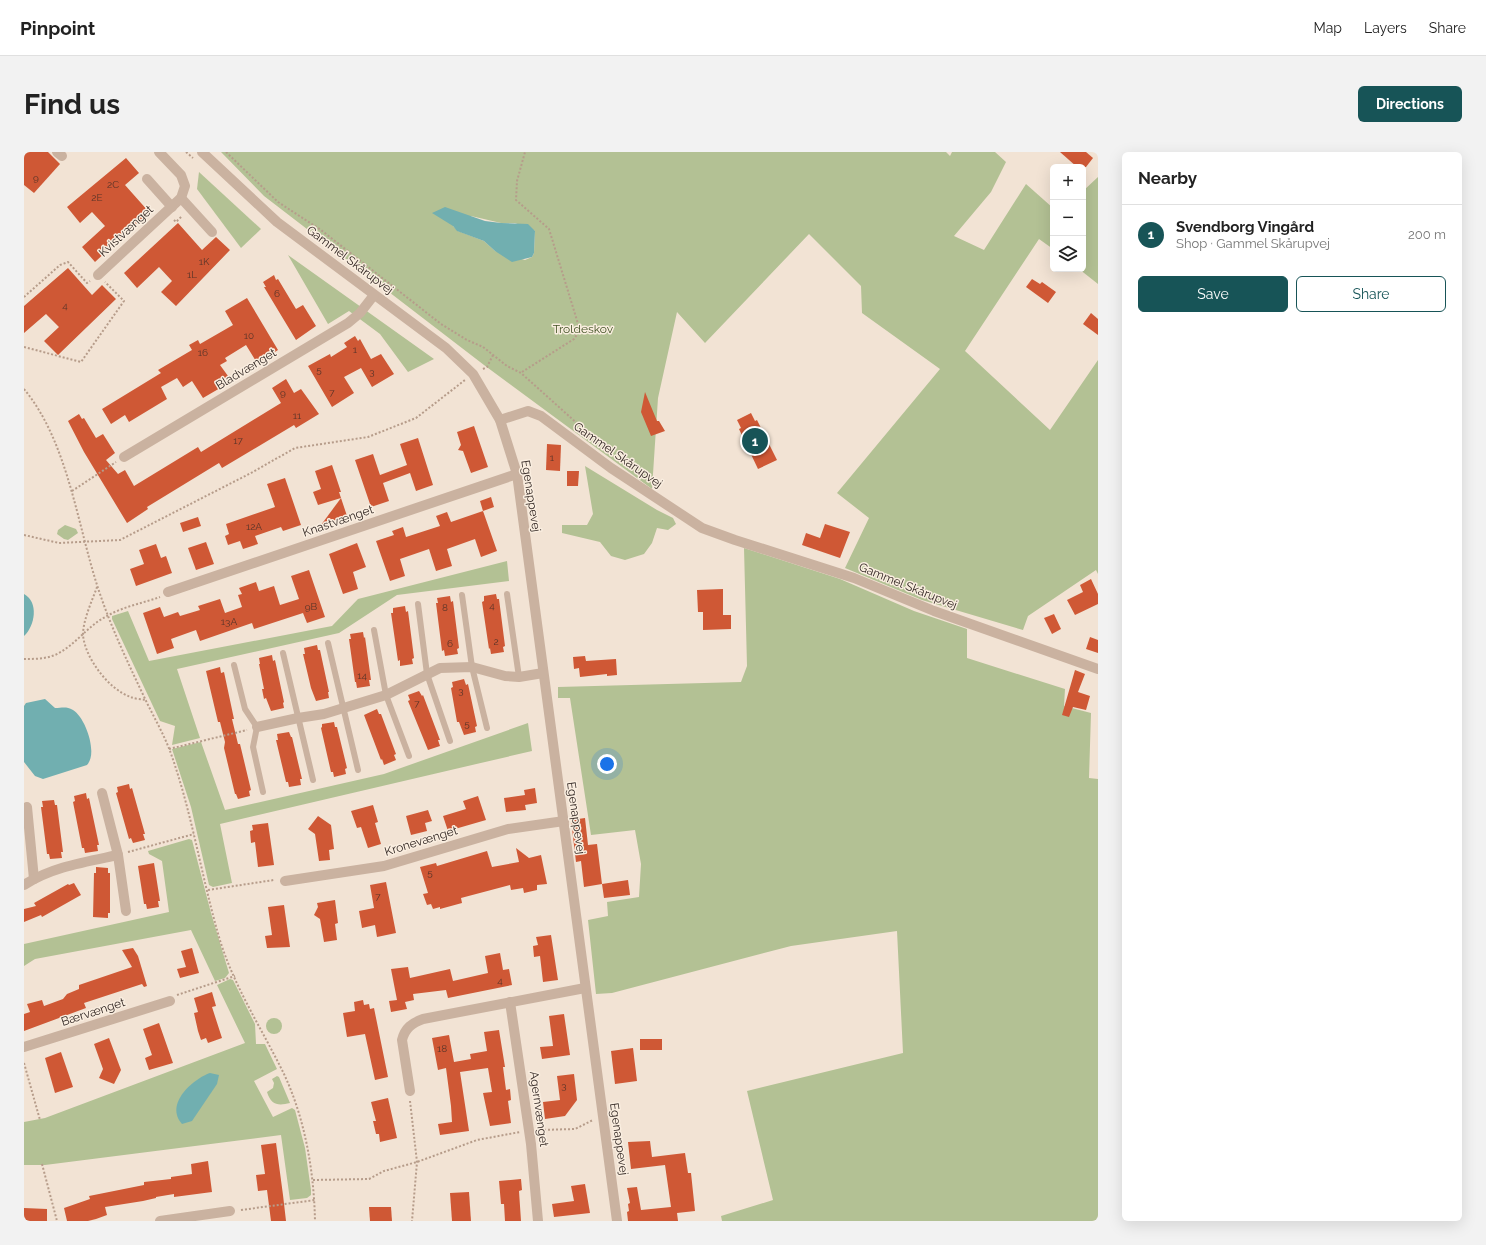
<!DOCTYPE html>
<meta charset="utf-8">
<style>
:root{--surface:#fff;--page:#f2f2f2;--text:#222;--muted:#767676;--line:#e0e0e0;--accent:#175457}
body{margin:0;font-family:Raleway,sans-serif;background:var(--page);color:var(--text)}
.controls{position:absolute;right:12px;top:12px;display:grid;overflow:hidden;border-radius:6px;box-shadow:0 4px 16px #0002}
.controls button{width:36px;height:36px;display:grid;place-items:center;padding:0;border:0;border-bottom:1px solid var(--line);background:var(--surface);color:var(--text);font:20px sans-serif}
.you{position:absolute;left:583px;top:612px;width:14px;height:14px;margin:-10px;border:3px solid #fff;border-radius:50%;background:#1a73e8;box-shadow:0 0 0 6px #1a73e833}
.badge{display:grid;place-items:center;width:26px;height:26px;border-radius:50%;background:var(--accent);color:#fff;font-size:13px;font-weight:700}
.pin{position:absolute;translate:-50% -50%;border:2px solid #fff;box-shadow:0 1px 4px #0006}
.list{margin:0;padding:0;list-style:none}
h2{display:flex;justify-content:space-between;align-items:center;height:52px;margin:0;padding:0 16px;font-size:17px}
h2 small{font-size:13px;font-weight:400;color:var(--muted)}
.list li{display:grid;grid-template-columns:26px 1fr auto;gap:12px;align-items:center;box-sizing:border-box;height:60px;padding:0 16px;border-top:1px solid var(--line)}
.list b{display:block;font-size:15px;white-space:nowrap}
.list p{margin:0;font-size:13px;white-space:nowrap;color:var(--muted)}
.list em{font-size:13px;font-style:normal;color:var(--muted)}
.actions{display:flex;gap:8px;padding:12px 16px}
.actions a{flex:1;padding:9px 0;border:1px solid var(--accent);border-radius:6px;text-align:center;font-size:14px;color:var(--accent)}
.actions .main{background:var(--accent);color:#fff}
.icon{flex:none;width:22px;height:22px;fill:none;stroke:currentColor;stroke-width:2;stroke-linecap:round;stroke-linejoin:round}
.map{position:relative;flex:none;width:1074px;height:1069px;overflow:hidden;border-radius:6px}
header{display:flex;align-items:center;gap:24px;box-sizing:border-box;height:56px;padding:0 20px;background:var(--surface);border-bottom:1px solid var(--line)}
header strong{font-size:19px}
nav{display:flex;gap:22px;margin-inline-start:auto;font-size:14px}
.intro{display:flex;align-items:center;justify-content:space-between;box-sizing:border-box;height:96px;padding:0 24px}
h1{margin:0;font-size:28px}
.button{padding:10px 18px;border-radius:6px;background:var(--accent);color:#fff;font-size:14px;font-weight:700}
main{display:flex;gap:24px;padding:0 24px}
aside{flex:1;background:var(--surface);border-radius:6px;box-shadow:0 4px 16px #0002}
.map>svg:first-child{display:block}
</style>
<header>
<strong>Pinpoint</strong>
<nav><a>Map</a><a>Layers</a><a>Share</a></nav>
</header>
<div class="intro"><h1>Find us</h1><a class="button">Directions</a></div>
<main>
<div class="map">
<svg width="1074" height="1069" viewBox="0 0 1074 1069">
<rect width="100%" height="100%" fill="#f2e3d4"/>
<g fill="#b3c194" fill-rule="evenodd">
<path d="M 197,0 L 922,0 L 926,4 L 928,0 L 971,0 L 982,10 L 967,40 L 930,84 L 960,98 L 1002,32 L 1029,56 L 1029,97 L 1015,87 L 941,199 L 1026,278 L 1074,208 L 1074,422 L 1072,418 L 1004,464 L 999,478 L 898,448 L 821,416 L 845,366 L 813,341 L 916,217 L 838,161 L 837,134 L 785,82 L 681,191 L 653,160 L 634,246 L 628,337 L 460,213 L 240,44 ZM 447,64 L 477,71 L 491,71 L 511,79 L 510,101 L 508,105 L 501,108 L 471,99 L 460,89 L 434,79 L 429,74 Z"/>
<polygon points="175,20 237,77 217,96 173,37"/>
<polygon points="1074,25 1074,132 1055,117 1059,117 1059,39"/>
<polygon points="264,103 410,207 384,220 356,182 325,159 304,172"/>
<polygon points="561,314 633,358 649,366 652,372 644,378 633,376 628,391 620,402 601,408 587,404 576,390 538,381 538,373 563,373 569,362"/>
<polygon points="41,373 52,377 54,381 44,388 40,387 33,382 34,378"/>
<polygon points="720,396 816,427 890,459 943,477 943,506 1041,537 1040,554 1067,561 1065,626 1074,627 1074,1069 698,1069 697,1064 749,1048 723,939 879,901 873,779 767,794 588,841 572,842 564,768 584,764 583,750 615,745 617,712 611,678 567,683 546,546 534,546 534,535 717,530 723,514"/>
<polygon points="483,409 485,429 373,443 315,481 153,517 176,586 148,593 151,574 136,569 88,467 88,464 104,459 125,509 308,474 334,447"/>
<polygon points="504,571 508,599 196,672 208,731 189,735 185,733 167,655 148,597 177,590 201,658 360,622"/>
<polygon points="165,687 168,688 187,761 205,821 201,826 191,829 167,778 11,807 0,814 0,792 145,760 138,709 125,702 124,699"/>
<polygon points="206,827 209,828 231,872 232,892 241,892 253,917 230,929 249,965 268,956 271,958 281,996 287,1038 287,1043 283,1046 266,1048 257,983 21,1013 0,1013 0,970 21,966 221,891 193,833"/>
<circle cx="250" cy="874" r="8"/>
<path d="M 253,924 L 255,925 L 266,951 C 254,954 247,953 243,940 L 249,936 L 250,931 L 248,927 Z"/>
</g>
<g fill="#71afb0">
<polygon points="421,55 461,69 477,71 504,72 511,79 510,101 508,105 488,110 471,99 460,89 433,79 429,74 408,61"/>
<path d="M 0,442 C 15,450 11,474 0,484 Z"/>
<path d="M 21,547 L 31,556 C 38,556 42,554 49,558 C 62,566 74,602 63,613 L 19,627 L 11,624 L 0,610 L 0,554 L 2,551 Z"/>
<path d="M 186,921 L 195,923 L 193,932 L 168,969 L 158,972 C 140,952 169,927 186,921 Z"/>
</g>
<g fill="#cf5835">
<polygon points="0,0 24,0 36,12 10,41 0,33"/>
<polygon points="1036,0 1062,0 1069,6 1062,15 1053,15"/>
<polygon points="102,6 115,21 101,33 125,60 71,110 58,95 81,74 68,60 56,71 43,55"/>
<polygon points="154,71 178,98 192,85 206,98 152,154 137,140 148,129 135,115 113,136 100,121"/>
<polygon points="44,116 68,143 78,133 92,147 34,203 20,189 35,175 22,162 0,181 0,154"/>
<polygon points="250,123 252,128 254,127 272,157 279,153 292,174 272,188 240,135 242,135 239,130"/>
<polygon points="1008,127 1016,132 1018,130 1032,140 1024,151 1002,135"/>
<polygon points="223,146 254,198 233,211 222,193 201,206 203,209 196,213 204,224 200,227 203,232 179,246 168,229 159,235 153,226 137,235 143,247 105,270 101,263 87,272 78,257 137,221 134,218 168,198 165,193 174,188 176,192 209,173 201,159"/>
<polygon points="1067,161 1074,167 1074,183 1059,172"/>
<polygon points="331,184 334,189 336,187 347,207 357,202 370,222 348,235 337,216 320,225 330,241 308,255 284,214 306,202 307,205 323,195 320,191"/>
<polygon points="262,227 270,241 277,237 295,262 272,276 270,273 198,316 195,311 123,355 124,357 103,371 60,300 44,269 55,262 58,267 60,266 72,286 79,282 91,301 82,308 94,322 101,318 110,334 174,295 177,300 257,251 248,236"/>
<polygon points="621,240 633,269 635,269 641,279 627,284 617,260"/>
<polygon points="727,261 731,269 733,268 753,308 734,317 715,277 717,276 713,268"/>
<polygon points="450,274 464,315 447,321 439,299 434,298 437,293 433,280"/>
<polygon points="394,286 409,333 392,339 386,321 359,331 365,349 347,355 331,308 349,302 356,323 383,313 376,292"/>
<polygon points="523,292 537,293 536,319 522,318"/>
<polygon points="308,313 317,340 315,340 317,346 294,353 289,340 297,337 291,319"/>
<polygon points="543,319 555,319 554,334 543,334"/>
<polygon points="261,326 277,373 259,379 257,375 231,384 234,392 219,397 216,389 204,393 201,384 205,382 202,372 251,355 243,332"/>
<polygon points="467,345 470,355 459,359 456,349"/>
<polygon points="317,346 323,364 297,373"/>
<polygon points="459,359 473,399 457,405 451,387 423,397 428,414 412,419 405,397 376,407 381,424 366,429 352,389 370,383 368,379 379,375 382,385 416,374 412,364 423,360 427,370"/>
<polygon points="174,365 177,374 159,380 156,371"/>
<polygon points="801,372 826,380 816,406 778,393 782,381 796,386"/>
<polygon points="182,390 190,412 172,418 164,396"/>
<polygon points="333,391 342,415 329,420 334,437 319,442 305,402"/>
<polygon points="132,392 137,406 142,404 148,421 112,434 106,417 120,412 115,398"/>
<polygon points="285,418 301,465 283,471 279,461 230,477 228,471 176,489 172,478 147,487 150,496 133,502 119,461 136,455 140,465 154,460 156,464 176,458 174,454 196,447 201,461 218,455 214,443 218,442 215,436 232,430 235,439 250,434 256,453 275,447 267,424"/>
<polygon points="1067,427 1074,442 1074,452 1051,463 1043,448 1059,440 1056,433"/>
<polygon points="699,437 699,463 707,463 707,477 679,478 679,460 674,460 673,438"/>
<polygon points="472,442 473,447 475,447 481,494 479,495 480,500 467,502 466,496 465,497 458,450 460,449 460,444"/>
<polygon points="426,444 427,450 429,449 435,496 433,497 434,502 421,504 420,498 418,499 412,451 414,451 413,446"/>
<polygon points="381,454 382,460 384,459 390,506 388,507 389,512 376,514 376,508 374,509 367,461 369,461 369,456"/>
<polygon points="1030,462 1037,477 1028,482 1020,466"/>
<polygon points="339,480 340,486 341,485 347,528 345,528 346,534 333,536 332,530 331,530 325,487 327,487 326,482"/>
<polygon points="1066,485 1074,488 1074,501 1062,497"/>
<polygon points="293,493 294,498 296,498 305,540 304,540 305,546 292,549 287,536 279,502 281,502 280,496"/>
<polygon points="248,503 249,509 251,508 260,550 259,551 260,556 247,559 242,546 240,547 238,537 240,537 235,512 236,512 235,506"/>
<polygon points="561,504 562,509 592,507 593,523 583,524 583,522 556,525 555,516 550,517 549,505"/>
<polygon points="196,515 197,521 200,520 210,567 208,567 214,592 216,592 227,638 225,639 226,644 214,647 212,642 211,642 200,596 201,590 196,570 194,570 182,519"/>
<polygon points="1051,518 1061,522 1054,540 1066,544 1062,558 1049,555 1045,565 1038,563"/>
<polygon points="440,527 442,533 444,532 453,574 451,575 452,580 440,583 435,570 433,570 427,536 429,535 428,530"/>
<polygon points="395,539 398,544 399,543 416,588 414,588 416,594 404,598 384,549 386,548 384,543"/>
<polygon points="353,557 355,562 357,562 372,602 370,603 372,608 360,613 358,607 357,608 340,563"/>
<polygon points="310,570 311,575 313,575 323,616 321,617 322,622 310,625 309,620 307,620 297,576 298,575 298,572"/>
<polygon points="265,580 267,585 268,585 278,627 276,627 277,633 265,635 264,630 262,630 252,588 254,588 253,582"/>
<polygon points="105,632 106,637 108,636 121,682 119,682 121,688 109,691 107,686 105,687 92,641 94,640 93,635"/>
<polygon points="511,636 513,651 501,653 502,658 482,660 480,646 501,643 500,638"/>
<polygon points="62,641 63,647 65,646 75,693 73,693 74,699 61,701 60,696 58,696 49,650 51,649 50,644"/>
<polygon points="454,644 462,668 424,679 419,664 442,657 439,649"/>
<polygon points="30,648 31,653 33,653 39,700 37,700 38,706 26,707 25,702 23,702 17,655 19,655 18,649"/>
<polygon points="349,653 354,670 351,671 357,692 344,696 337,675 333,676 327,659"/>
<polygon points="404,658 408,669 401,671 403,679 387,683 382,664"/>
<polygon points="294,664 307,673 310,697 305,698 306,708 295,709 291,682 284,677"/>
<polygon points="561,666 564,693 573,692 578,732 604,728 606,743 580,746 578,732 560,735 557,709 552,710 547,668"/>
<polygon points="244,671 250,713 234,715 231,690 227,691 226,679 229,678 228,673"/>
<polygon points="492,696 505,706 517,703 523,732 513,733 513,738 500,741 499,736 487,738 486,733 437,746 438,751 416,757 416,755 409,757 407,752 403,753 399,742 404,741 396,715 412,711 413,714 463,699 468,715 495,710"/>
<polygon points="130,711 136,749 134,749 135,755 123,757 122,752 120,752 114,714"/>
<polygon points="72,715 84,716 84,721 86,721 86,761 84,761 84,766 69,765 70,721 72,721"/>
<polygon points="362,730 372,781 353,785 351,773 338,776 335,759 350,756 346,733"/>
<polygon points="50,731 57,743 18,765 17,763 0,770 0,757 12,754 10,751 44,732 45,733"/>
<polygon points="311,748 314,771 311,772 313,788 300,790 296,767 290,763 294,755 293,751"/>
<polygon points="260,753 266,795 243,796 241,784 248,783 244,755"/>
<polygon points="527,783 534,828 519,830 516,804 510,805 509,794 514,793 512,785"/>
<polygon points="109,796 114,804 123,834 120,835 118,832 60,851 62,856 0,879 0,862 6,860 3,852 18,848 20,854 39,847 43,842 55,837 55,833 108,815 98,798"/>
<polygon points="168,796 175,821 156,826 153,817 162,815 157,799"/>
<polygon points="476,801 479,818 485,817 488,833 424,846 422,838 389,842 390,848 381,850 383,857 367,860 365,849 373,848 367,817 384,815 386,826 426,817 429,829 464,821 461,804"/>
<polygon points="188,840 192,854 188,855 198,886 184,891 182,886 177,888 174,879 170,861 174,860 170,846"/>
<polygon points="339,848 340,853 345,852 346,857 350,856 364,925 351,928 341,882 323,885 319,861 331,859 330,850"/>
<polygon points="540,862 546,903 518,907 516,895 529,894 525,864"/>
<polygon points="135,871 149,911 125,918 121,906 128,903 119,877"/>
<polygon points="475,878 481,915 479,915 482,938 486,937 487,948 484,949 487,971 466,974 459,941 468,940 464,916 436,920 445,979 416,983 414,972 428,970 427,954 422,916 414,918 408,886 425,883 430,910 447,907 446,902 463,899 460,880"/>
<polygon points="85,886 97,918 90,932 75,926 79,917 70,892"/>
<rect x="616" y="887" width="22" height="11"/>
<polygon points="609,896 613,929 591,932 587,899"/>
<polygon points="37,900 49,935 31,941 21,906"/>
<polygon points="550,922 553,948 541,964 521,967 519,950 536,948 533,924"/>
<polygon points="364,946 373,986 356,990 355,982 352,982 349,969 352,969 347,950"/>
<polygon points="626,989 628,1005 661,1001 664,1021 667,1021 671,1059 653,1061 654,1069 604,1069 603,1060 605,1059 604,1052 606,1051 603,1036 613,1035 617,1058 647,1055 641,1013 607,1017 604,990"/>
<polygon points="252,991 259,1043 262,1069 247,1069 243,1038 234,1039 232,1023 241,1022 237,993"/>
<polygon points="184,1009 188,1040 150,1045 150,1042 132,1045 132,1046 119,1049 81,1055 83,1063 72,1067 64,1069 43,1069 40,1056 66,1047 65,1044 120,1033 120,1030 147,1027 147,1025 168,1022 167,1012"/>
<polygon points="497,1027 498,1038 495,1039 497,1069 481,1069 480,1052 477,1052 475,1029"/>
<polygon points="561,1032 566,1061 530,1065 528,1052 550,1049 547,1034"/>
<polygon points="445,1040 447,1069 428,1069 426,1041"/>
<polygon points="345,1055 367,1055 368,1069 346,1069"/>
<polygon points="0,1056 23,1057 23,1069 0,1069"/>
</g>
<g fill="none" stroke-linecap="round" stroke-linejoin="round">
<g stroke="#b69c8a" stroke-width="2" stroke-dasharray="2 2" stroke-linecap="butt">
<polyline points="162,0 169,6"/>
<polyline points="202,0 254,50 297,78 417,172 443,188 459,195 483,214 497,221 565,282 566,286"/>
<polyline points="150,68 152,70 158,64"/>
<polyline points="0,145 36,113 44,110 63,131 66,129"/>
<polyline points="0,195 57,210 100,149 81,130"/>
<polyline points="459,217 463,215 469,203"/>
<polyline points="498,220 550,187 554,181 555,175 525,77 492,48 493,29 501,0"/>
<path d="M 0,237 C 44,290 53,372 74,436 C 87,476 105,513 123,551 C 131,567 140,583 146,599 C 168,660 177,723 195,785 C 209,833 238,877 260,922 C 281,967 290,1019 291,1069"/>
<polyline points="48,339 92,310"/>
<polyline points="0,383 35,391 96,388 227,321 271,296 344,285 392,266 441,228"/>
<path d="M 73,435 C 68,449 59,468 59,483 C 61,506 85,538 107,545 C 111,547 117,547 122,548"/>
<path d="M 0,507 C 10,507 21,507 31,503 C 51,494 63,474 83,464 C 98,455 119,451 136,445"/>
<polyline points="145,597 223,578"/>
<polyline points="104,700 170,682"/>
<polyline points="184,738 250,728"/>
<polyline points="153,843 211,824"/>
<polyline points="0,911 16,968"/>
<polyline points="386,949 393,1010 388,1069"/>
<polyline points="516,978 551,977 569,968"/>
<polyline points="18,1012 33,1069"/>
<polyline points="289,1028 345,1027 360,1019 393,1010 453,988 496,980"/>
<polyline points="217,1058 291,1048"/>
</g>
<g stroke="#cab2a0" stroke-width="6">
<polyline points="483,442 495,525"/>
<polyline points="438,443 448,515 463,576"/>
<polyline points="394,452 403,522 426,589"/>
<polyline points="350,478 362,543 385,604"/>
<polyline points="304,491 334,618"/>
<polyline points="259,501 289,628"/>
<polyline points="210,513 221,557 233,575 229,595 239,640"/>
</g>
<g stroke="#cab2a0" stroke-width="10">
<polyline points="33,0 38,4"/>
<polyline points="178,0 253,70 422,196 449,222 476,268 493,322 593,1069"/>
<polyline points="123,27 148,55"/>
<polyline points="157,46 188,80"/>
<polyline points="74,123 157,46 161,34 157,23 135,0"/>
<polyline points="476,268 504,259 517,264 587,316 678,376 711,388 830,426 910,459 1074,517"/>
<polyline points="100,305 324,171 336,161 350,143"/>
<polyline points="144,440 493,322"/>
<polyline points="233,575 274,566 300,562 362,543 416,516 448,515 481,524 495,525 519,521"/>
<polyline points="78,641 94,703 102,759"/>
<polyline points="3,655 10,727"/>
<polyline points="261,729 360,714 484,677 540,669"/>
<path d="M 0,733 C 28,715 61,710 94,703"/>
<polyline points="486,850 507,992 514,1069"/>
<polyline points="0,895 146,849"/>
<path d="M 386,939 L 378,888 C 381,876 388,871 399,867 L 561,836"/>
<polyline points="136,1069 206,1059"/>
</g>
</g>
<g text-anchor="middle" stroke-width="3" stroke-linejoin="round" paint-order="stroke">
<g font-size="10" fill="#5a3428">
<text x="12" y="29">9</text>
<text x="89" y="36">2C</text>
<text x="73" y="49">2E</text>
<text x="180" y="113">1K</text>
<text x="168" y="126">1L</text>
<text x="253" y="145">6</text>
<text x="41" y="157">4</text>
<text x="225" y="187">10</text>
<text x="331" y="201">1</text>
<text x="179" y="204">16</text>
<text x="295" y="221">5</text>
<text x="348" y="223">3</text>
<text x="259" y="244">9</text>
<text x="308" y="244">7</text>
<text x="273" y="267">11</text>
<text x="214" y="292">17</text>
<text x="528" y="309">1</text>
<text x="230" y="378">12A</text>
<text x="468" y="457">4</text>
<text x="287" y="458">9B</text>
<text x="421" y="459">8</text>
<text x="205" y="473">13A</text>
<text x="472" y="493">2</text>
<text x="426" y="495">6</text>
<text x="338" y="527">14</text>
<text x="437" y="542">3</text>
<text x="393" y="555">7</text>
<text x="443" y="575">5</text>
<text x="406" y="724">5</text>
<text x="354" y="748">7</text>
<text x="476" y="832">4</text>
<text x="418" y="900">18</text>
<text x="540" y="937">3</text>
</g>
<g font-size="12" fill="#332824" stroke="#faeee0">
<text transform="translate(102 79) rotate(-43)" y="4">Kvistvænget</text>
<text transform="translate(326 108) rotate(37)" y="4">Gammel Skårupvej</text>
<text transform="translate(222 217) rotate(-31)" y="4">Bladvænget</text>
<text transform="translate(594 303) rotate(35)" y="4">Gammel Skårupvej</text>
<text transform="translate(507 344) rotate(81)" y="4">Egenappevej</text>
<text transform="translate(314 369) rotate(-19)" y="4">Knastvænget</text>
<text transform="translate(884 434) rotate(22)" y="4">Gammel Skårupvej</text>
<text transform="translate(552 666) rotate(82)" y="4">Egenappevej</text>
<text transform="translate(397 689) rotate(-17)" y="4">Kronevænget</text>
<text transform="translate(69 860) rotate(-18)" y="4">Bærvænget</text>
<text transform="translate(515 957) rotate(82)" y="4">Agernvænget</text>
<text transform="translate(595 987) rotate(82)" y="4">Egenappevej</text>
</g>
<g font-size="12" fill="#435326" stroke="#faeee0">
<text x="559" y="181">Troldeskov</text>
</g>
</g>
</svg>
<div class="controls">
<button>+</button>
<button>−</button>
<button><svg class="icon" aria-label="layers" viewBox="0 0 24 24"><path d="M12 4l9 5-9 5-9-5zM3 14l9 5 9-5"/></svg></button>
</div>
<div class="you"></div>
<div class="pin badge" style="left:731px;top:289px">1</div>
</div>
<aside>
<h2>Nearby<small></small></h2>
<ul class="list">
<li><span class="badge">1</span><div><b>Svendborg Vingård</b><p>Shop · Gammel Skårupvej</p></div><em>200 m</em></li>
</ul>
<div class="actions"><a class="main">Save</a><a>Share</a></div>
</aside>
</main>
